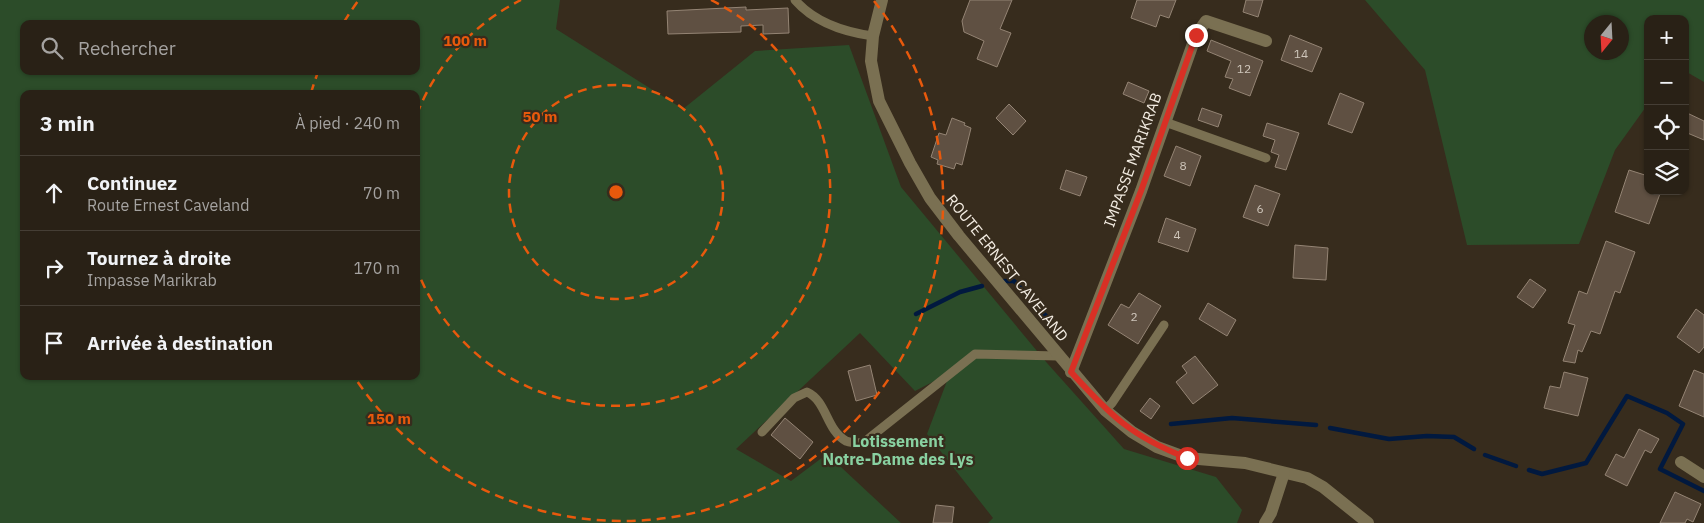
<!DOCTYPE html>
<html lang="fr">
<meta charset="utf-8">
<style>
:root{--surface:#292116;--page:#31291f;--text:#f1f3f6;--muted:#a5a3a1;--line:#453e35}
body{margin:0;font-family:"IBM Plex Sans",sans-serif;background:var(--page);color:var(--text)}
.controls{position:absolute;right:15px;top:15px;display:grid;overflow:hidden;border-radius:10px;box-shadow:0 1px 4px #0004}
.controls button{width:45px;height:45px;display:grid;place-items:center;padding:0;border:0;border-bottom:1px solid var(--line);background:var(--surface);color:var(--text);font:25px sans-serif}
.compass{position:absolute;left:1584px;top:15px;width:45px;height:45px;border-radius:50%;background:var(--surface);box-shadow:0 1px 4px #0004;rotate:198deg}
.stop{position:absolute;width:15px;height:15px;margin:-11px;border:4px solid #d93025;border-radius:50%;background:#fff}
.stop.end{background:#d93025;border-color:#fff;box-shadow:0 1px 5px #0008}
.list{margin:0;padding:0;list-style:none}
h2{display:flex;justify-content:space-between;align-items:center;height:65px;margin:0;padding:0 20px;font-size:21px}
h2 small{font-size:16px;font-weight:400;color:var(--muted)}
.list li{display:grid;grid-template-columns:32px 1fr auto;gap:15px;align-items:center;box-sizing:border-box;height:75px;padding:0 20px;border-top:1px solid var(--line)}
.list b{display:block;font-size:19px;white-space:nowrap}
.list p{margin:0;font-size:16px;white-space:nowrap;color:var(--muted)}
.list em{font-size:16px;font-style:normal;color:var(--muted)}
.icon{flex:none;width:28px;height:28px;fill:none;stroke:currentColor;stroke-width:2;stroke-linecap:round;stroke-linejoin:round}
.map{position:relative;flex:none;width:1704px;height:523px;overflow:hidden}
.search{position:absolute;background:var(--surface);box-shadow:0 1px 4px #0004;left:20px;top:20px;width:400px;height:55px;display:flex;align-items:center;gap:12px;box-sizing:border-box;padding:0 18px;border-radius:10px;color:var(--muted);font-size:19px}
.panel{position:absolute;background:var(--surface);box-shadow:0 1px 4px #0004;left:20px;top:90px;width:400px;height:290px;border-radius:10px}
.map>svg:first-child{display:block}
</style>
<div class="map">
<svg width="1704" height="523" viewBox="0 0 1704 523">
<rect width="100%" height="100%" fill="#372c1d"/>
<g fill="#2c4c29" fill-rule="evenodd">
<path d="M 0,0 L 560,0 L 556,29 L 683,109 L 755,51 L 849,45 L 901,187 L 1047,363 L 1124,449 L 1216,477 L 1242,510 L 1237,523 L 988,523 L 993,518 L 927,434 L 950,373 L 915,391 L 860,333 L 736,449 L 791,481 L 827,454 L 901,523 L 0,523 ZM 24,24 L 416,24 L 416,71 L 24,71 ZM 24,94 L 416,94 L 416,376 L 24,376 Z"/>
<path d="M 1365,0 L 1704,0 L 1704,82 L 1685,71 L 1685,19 L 1648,19 L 1648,104 L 1615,150 L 1579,244 L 1467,245 L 1425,70 ZM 1622,22 L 1622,52 L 1592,52 L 1592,22 Z"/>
</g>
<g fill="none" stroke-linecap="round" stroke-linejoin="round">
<g stroke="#01193f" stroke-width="4.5">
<polyline points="1004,281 1014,281 1046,316 1057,334"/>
<polyline points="916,314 960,292 982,286"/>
<polyline points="1171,424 1232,418 1316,425"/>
<polyline points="1330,428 1389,439 1427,436 1454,437 1474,449"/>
<polyline points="1485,455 1516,466"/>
<polyline points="1529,470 1542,474 1586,463 1627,396 1667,413 1683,424 1660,469 1704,491"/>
</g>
</g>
<g fill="#5f5042" stroke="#948474">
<polygon points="970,0 1012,0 1000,29 1011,33 997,67 977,59 984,41 964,32 962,21"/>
<polygon points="1137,0 1176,0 1169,18 1160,15 1156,27 1131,18"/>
<polygon points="1246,0 1263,0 1258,17 1243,12"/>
<polygon points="746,7 746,10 788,8 789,33 763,34 763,25 741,26 741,32 668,34 667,11"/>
<polygon points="1290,35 1322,48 1312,72 1281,60"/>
<polygon points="1211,40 1263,61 1250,96 1229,88 1233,79 1225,77 1231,61 1207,51"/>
<polygon points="1128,82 1149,91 1144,103 1123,94"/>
<polygon points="1340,93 1364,103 1352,133 1328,124"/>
<polygon points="1009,104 1026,121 1013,135 996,118"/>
<polygon points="1202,108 1222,115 1218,127 1198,120"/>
<polygon points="1685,112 1704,121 1704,140 1685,132"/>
<polygon points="952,118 965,123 964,125 971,128 962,165 956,163 954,169 937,164 938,160 931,157 939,133 946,135"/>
<polygon points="1267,123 1299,133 1286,170 1275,167 1279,155 1271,152 1275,140 1263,136"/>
<polygon points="1176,146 1201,156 1190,186 1164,176"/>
<polygon points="1066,170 1087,177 1080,196 1060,189"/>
<polygon points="1629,170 1648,176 1648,191 1661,191 1649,224 1615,212"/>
<polygon points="1255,185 1280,194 1268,226 1243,217"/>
<polygon points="1166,218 1196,229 1188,252 1158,242"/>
<polygon points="1606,241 1635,252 1620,293 1615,291 1600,334 1591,331 1582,352 1578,350 1575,363 1563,361 1575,325 1568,323 1579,291 1587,294"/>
<polygon points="1295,245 1328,248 1326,280 1293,278"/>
<polygon points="1530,279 1546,290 1533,308 1517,297"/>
<polygon points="1139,293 1161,306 1138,344 1108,325 1121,304 1129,308"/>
<polygon points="1208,303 1236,320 1227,336 1199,319"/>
<polygon points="1696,309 1704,315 1704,347 1699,353 1677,337"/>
<polygon points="1195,356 1218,385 1193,404 1176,382 1187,373 1182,366"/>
<polygon points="870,365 877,395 856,401 848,371"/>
<polygon points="1694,370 1704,374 1704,417 1679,406"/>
<polygon points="1564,372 1588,378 1578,416 1544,408 1550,386 1560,388"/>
<polygon points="1150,398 1160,406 1151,419 1140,411"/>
<polygon points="785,418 813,442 800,459 771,435"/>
<polygon points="1639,429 1659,439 1651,453 1645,450 1627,486 1605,475 1616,454 1624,458"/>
<polygon points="1675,492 1701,504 1693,522 1687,519 1685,523 1660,523"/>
<polygon points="936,505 954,507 952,523 933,523"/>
</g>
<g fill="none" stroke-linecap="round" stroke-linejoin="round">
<g stroke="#7a7052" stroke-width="9">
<path d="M 795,0 C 815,23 844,32 873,36"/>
<polyline points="1165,122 1266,158"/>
<polyline points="1105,410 1112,403 1164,325"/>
<path d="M 762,432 L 794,398 L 807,392 C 827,401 826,430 846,441 C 851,443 858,443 863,443 L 975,354 L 1058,356"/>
</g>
<g stroke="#7a7052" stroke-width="12">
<polyline points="882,0 873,36 871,61 879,101 910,163 930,198 959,236 1105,410 1132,432 1157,447 1187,458 1245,463 1307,478 1323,487 1368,523"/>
<polyline points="1071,372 1141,191 1196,35 1206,21 1266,41"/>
<polyline points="1681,462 1704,477"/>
<polyline points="1265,523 1271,513 1284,473"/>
</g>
</g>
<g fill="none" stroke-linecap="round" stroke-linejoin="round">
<path stroke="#d93025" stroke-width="6" d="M 1187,458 C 1131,436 1111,416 1071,372 L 1141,191 L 1196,35"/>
</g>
<g fill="none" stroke="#e8590c" stroke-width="2.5" stroke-dasharray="9 6">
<circle cx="616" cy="192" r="107"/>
<path d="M417 114A214 214 0 0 1 521 0M711 0A214 214 0 1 1 417 270"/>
<path d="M311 93A321 321 0 0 1 318 72M344 22A321 321 0 0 1 358 1M874 1A321 321 0 1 1 355 378"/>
</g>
<g text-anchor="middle" stroke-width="4.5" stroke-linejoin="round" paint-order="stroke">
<g font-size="12" fill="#cfc6bb">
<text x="1301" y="58">14</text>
<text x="1244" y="73">12</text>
<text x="1183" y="170">8</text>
<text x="1260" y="213">6</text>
<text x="1177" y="239">4</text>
<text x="1134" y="321">2</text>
</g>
<g font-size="15" fill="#f4ede3" stroke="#372c1d">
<text transform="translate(1133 160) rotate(-70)" y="5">IMPASSE MARIKRAB</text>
<text transform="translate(1007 268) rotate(51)" y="5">ROUTE ERNEST CAVELAND</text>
</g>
<g font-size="16" font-weight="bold" fill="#89d1a1" stroke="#372c1d">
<text x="898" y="447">Lotissement<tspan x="898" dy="18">Notre-Dame des Lys</tspan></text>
</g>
</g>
<circle cx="616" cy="192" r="8" fill="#e8590c" stroke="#372c1d" stroke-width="2.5"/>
<g font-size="15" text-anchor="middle" font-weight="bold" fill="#e8590c" stroke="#372c1d" stroke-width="4.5" stroke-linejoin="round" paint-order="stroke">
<text x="465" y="46">100 m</text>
<text x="540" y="122">50 m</text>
<text x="389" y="424">150 m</text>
</g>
</svg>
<div class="controls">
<button>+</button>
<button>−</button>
<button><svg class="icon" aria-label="locate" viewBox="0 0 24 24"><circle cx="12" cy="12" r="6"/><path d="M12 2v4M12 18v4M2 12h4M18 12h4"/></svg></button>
<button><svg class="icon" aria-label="layers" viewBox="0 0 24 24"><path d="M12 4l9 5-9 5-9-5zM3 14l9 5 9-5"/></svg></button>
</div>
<svg class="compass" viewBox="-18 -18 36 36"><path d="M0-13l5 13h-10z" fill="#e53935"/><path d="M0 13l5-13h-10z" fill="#a5a3a1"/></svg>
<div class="stop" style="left:1187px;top:458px"></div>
<div class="stop end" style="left:1196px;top:35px"></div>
<div class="search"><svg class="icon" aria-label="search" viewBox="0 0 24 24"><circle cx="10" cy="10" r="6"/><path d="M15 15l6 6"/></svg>Rechercher</div>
<section class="panel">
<h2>3 min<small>À pied · 240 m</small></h2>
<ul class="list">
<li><svg class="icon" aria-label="ahead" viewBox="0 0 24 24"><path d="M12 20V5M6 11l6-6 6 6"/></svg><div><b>Continuez</b><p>Route Ernest Caveland</p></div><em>70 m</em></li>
<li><svg class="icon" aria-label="right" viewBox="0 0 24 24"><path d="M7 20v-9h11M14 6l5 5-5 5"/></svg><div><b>Tournez à droite</b><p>Impasse Marikrab</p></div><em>170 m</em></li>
<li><svg class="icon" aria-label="arrive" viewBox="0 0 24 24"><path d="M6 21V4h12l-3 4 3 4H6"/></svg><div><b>Arrivée à destination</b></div></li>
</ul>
</section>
</div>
